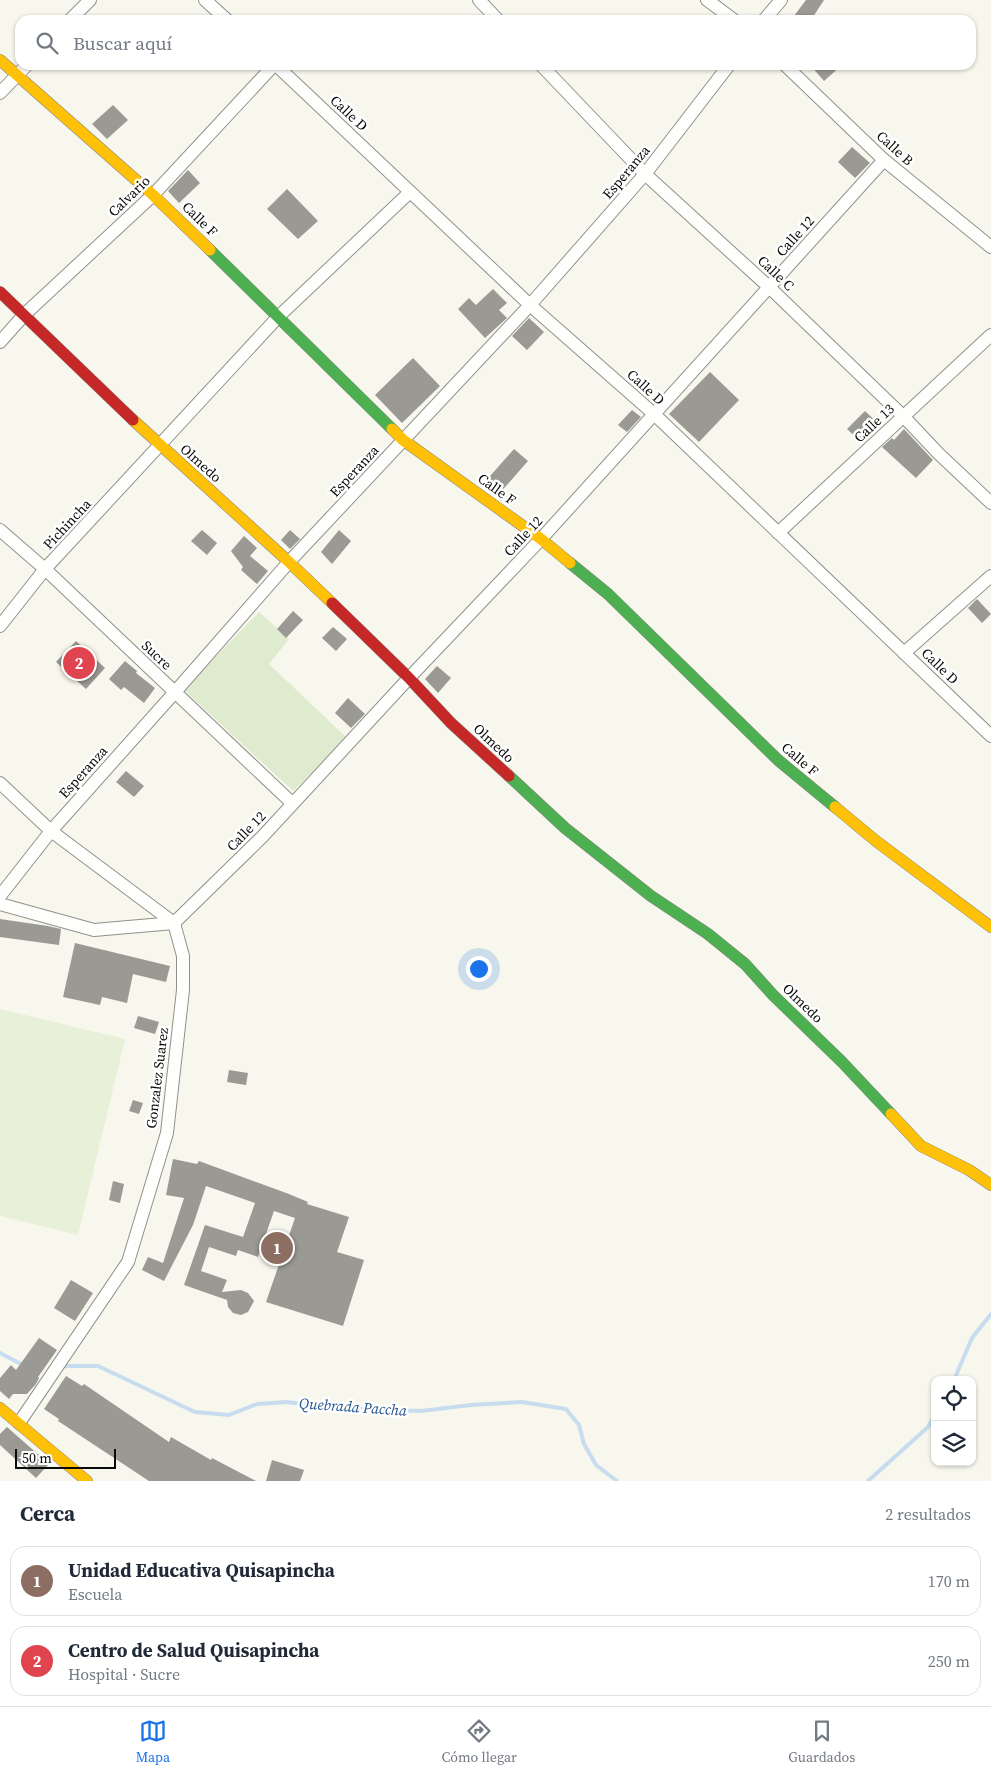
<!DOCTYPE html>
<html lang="es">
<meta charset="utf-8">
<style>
:root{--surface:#fff;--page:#f6f6f7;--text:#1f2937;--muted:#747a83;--line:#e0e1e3;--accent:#1a73e8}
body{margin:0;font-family:"Source Serif 4",serif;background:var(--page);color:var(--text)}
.controls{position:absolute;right:15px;bottom:15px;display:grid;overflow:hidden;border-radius:10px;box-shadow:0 1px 4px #0004}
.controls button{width:45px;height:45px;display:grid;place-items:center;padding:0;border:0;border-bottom:1px solid var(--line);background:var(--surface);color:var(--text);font:25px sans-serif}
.scale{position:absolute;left:15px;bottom:12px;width:101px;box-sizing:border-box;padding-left:5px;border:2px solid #090909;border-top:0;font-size:14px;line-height:18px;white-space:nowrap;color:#090909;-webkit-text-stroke:4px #fff;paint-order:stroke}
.you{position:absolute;left:478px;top:968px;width:18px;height:18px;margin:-12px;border:4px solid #fff;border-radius:50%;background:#1a73e8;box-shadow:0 0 0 8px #1a73e833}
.badge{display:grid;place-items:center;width:32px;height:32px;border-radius:50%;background:var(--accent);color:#fff;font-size:16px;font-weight:700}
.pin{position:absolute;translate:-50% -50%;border:2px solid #fff;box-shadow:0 1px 5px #0006}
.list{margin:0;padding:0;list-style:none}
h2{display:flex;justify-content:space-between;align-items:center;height:65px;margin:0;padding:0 20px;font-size:21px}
h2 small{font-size:16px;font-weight:400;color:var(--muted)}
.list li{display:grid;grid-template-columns:32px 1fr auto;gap:15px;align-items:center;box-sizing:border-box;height:70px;margin:0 10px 10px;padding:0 10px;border:1px solid var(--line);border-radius:15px}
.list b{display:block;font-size:19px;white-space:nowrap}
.list p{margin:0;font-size:16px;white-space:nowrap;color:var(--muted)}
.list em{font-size:16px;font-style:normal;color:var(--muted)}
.icon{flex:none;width:28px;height:28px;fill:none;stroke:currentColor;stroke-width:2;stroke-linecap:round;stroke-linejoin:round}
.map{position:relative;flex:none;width:991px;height:1481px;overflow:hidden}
.search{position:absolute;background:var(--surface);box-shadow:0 1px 4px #0004;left:15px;right:15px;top:15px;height:55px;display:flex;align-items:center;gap:12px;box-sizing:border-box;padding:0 18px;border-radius:15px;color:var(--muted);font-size:19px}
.sheet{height:225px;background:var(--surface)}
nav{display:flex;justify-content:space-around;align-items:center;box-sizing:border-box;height:70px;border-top:1px solid var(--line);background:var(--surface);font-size:14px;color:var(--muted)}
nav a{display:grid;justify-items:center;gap:2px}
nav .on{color:var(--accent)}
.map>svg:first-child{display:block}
</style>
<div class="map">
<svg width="991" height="1481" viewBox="0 0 991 1481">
<rect width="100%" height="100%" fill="#f8f7ed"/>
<polygon fill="#deebcf" points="259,612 289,639 269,664 347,738 293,791 184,690"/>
<polygon fill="#e8f0d8" points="0,1009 125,1039 78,1235 0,1216"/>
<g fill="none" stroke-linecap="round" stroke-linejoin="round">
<g stroke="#c7dcee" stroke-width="4">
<polyline points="0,1353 25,1366"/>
<polyline points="62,1366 98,1366 195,1412 229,1415 257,1404 286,1402 339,1408 421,1411 471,1405 522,1402 566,1409 579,1425 584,1444 596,1465 617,1481"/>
<polyline points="954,1380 972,1338 991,1314"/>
<polyline points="868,1481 928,1427 935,1415"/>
</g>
</g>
<g fill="#9a9993">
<polygon points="806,0 824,0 811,20 791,20"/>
<polygon points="810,65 842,65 824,81"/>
<polygon points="113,105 128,120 107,139 92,124"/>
<polygon points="852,147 870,163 855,178 838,162"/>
<polygon points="188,170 200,183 179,203 168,191"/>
<polygon points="287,189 318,221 298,239 267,209"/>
<polygon points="493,289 507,303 499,310 507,318 485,338 458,309 469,298 476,305"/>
<polygon points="529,318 544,332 527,350 512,336"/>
<polygon points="413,358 440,386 402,423 375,395"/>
<polygon points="710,372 739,400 699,442 669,414"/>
<polygon points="632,410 641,417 627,432 618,425"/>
<polygon points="865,411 881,426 862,443 847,429"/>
<polygon points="904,429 933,460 916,478 882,447 892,438 894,440"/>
<polygon points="514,449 528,461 498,495 483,484"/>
<polygon points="202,530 217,543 207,555 191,541"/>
<polygon points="290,530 300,539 290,549 281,540"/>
<polygon points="339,530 351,541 332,564 321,552"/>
<polygon points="244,536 257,548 250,556 268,571 257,584 241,570 243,567 231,551"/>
<polygon points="977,599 991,614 982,623 968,608"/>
<polygon points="293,611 303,620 286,638 277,629"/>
<polygon points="333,627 347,639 336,651 322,638"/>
<polygon points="76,641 105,668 86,689 56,662"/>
<polygon points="125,661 137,671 136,673 155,688 144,703 124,687 121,690 109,679"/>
<polygon points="437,666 451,678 438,693 425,679"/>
<polygon points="348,698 365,714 351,728 335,713"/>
<polygon points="126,771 144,786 134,797 116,782"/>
<polygon points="0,919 48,926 61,929 59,945 0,937"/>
<polygon points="75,943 170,966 166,982 133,974 127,1003 102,997 100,1005 63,997"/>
<polygon points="138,1016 159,1022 155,1034 134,1028"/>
<polygon points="229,1070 248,1073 246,1085 227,1082"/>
<polygon points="133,1100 143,1103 139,1114 129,1111"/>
<polygon points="173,1159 197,1164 199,1161 289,1194 308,1202 307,1204 349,1217 337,1252 364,1260 343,1326 266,1302 295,1218 274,1211 258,1257 238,1250 236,1256 209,1247 201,1271 227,1280 222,1292 241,1290 248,1293 254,1301 248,1312 241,1315 233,1313 228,1307 227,1300 184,1285 205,1225 243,1237 255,1203 206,1186 193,1225 164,1281 142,1270 148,1257 163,1263 184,1198 166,1195"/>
<polygon points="113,1181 124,1184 120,1203 109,1200"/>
<polygon points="71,1280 93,1293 75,1321 54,1308"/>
<polygon points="39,1338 57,1350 38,1377 39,1378 36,1384 27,1394 13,1394 9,1399 0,1391 0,1378 11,1365 16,1370"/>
<polygon points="66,1376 82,1386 84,1384 169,1442 171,1437 211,1460 212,1458 256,1481 149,1481 58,1421 59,1419 44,1409"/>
<polygon points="7,1427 49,1464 36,1478 0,1445 0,1434"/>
<polygon points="272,1460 304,1470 300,1481 266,1481"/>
</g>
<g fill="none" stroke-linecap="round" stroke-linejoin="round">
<defs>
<g id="street">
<polyline points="205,0 227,20"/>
<polyline points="479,0 498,20"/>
<polyline points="707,0 734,20"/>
<polyline points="70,20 90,0"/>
<polyline points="764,20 781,0"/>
<polyline points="276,65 530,305 654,414 991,736"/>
<polyline points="541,65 645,174 769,287 904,417 939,454 991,503"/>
<polyline points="785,65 884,160 991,247"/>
<polyline points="0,93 27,65"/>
<polyline points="0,342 25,314 153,195 274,65"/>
<polyline points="0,530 45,569 292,803"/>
<polyline points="778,533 991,335"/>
<polyline points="0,626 45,569 278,317 410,192"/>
<polyline points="904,653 991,576"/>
<polyline points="0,783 51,831 174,923 183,956 183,990 167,1133 128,1262 19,1423"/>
<polyline points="0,896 51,831 175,692 289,562 530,305 645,174 729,65"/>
<polyline points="0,904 94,930 174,923 263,836 409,678 541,539 884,160"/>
</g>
<g id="fast">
<polyline points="210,250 392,429"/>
<polyline points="570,563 608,594 778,760 835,807"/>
<polyline points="509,776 565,828 651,896 708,934 745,964 773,995 842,1062 891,1114"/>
</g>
<g id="slow">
<polyline points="0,60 153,195 210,250"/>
<polyline points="133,420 289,562 332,603"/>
<polyline points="392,429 403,440 541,539 570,563"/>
<polyline points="835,807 876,841 991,927"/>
<polyline points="891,1114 921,1146 969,1170 991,1185"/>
<polyline points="0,1408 87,1481"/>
</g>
<g id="jam">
<polyline points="0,292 133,420"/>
<polyline points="332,603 409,678 451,723 509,776"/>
</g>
</defs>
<use href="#street" stroke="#91908c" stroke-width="14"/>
<use href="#fast" stroke="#878782" stroke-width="12"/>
<use href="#slow" stroke="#878782" stroke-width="12"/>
<use href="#jam" stroke="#878782" stroke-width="12"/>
<use href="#street" stroke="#fefefc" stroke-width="12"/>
<use href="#fast" stroke="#4caf50" stroke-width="11"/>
<use href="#slow" stroke="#ffc107" stroke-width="11"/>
<use href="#jam" stroke="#c62828" stroke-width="11"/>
</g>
<g text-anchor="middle" stroke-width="5" stroke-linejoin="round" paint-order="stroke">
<g font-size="14" fill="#090909" stroke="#fff">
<text transform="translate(349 113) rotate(43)" y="5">Calle D</text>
<text transform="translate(895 148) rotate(42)" y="5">Calle B</text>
<text transform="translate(626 172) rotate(-50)" y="5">Esperanza</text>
<text transform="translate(129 196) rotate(-44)" y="5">Calvario</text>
<text transform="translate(200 219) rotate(44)" y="5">Calle F</text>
<text transform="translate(795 236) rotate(-48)" y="5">Calle 12</text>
<text transform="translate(776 273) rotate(43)" y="5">Calle C</text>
<text transform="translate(646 387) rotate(42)" y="5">Calle D</text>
<text transform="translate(874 423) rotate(-43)" y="5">Calle 13</text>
<text transform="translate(201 463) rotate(42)" y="5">Olmedo</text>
<text transform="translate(354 471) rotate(-47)" y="5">Esperanza</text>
<text transform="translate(497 489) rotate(36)" y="5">Calle F</text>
<text transform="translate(67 524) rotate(-47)" y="5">Pichincha</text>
<text transform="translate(523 536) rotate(-47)" y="5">Calle 12</text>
<text transform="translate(157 655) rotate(43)" y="5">Sucre</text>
<text transform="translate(940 666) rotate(44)" y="5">Calle D</text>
<text transform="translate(494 743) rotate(43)" y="5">Olmedo</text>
<text transform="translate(800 759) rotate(40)" y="5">Calle F</text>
<text transform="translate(83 772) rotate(-48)" y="5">Esperanza</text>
<text transform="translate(246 831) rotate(-46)" y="5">Calle 12</text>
<text transform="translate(803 1003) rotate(44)" y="5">Olmedo</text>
<text transform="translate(157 1078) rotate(-83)" y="5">Gonzalez Suarez</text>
</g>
<g font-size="15" font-style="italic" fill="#22528c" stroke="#fff">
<text transform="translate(353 1407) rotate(4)" y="5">Quebrada Paccha</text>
</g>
</g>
</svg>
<div class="controls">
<button><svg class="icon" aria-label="locate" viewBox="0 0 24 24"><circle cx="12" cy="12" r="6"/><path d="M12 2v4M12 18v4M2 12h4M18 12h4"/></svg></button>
<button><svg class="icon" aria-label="layers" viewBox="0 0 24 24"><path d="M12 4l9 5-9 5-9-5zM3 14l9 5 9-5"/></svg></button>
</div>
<div class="scale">50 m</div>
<div class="you"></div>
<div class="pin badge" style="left:277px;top:1248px;background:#8d6e63">1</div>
<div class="pin badge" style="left:79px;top:663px;background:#e0444e">2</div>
<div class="search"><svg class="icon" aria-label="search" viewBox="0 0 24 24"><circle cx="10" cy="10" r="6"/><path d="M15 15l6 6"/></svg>Buscar aquí</div>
</div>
<section class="sheet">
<h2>Cerca<small>2 resultados</small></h2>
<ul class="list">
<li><span class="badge" style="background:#8d6e63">1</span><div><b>Unidad Educativa Quisapincha</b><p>Escuela</p></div><em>170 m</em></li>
<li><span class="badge" style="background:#e0444e">2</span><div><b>Centro de Salud Quisapincha</b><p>Hospital · Sucre</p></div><em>250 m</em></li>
</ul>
</section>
<nav>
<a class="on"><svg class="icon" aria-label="map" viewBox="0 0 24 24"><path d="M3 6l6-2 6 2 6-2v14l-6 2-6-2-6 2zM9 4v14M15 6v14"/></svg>Mapa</a>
<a><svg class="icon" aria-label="directions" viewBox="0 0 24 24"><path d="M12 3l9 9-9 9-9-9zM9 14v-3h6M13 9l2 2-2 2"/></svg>Cómo llegar</a>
<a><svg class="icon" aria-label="saved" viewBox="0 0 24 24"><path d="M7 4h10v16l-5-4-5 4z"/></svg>Guardados</a>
</nav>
